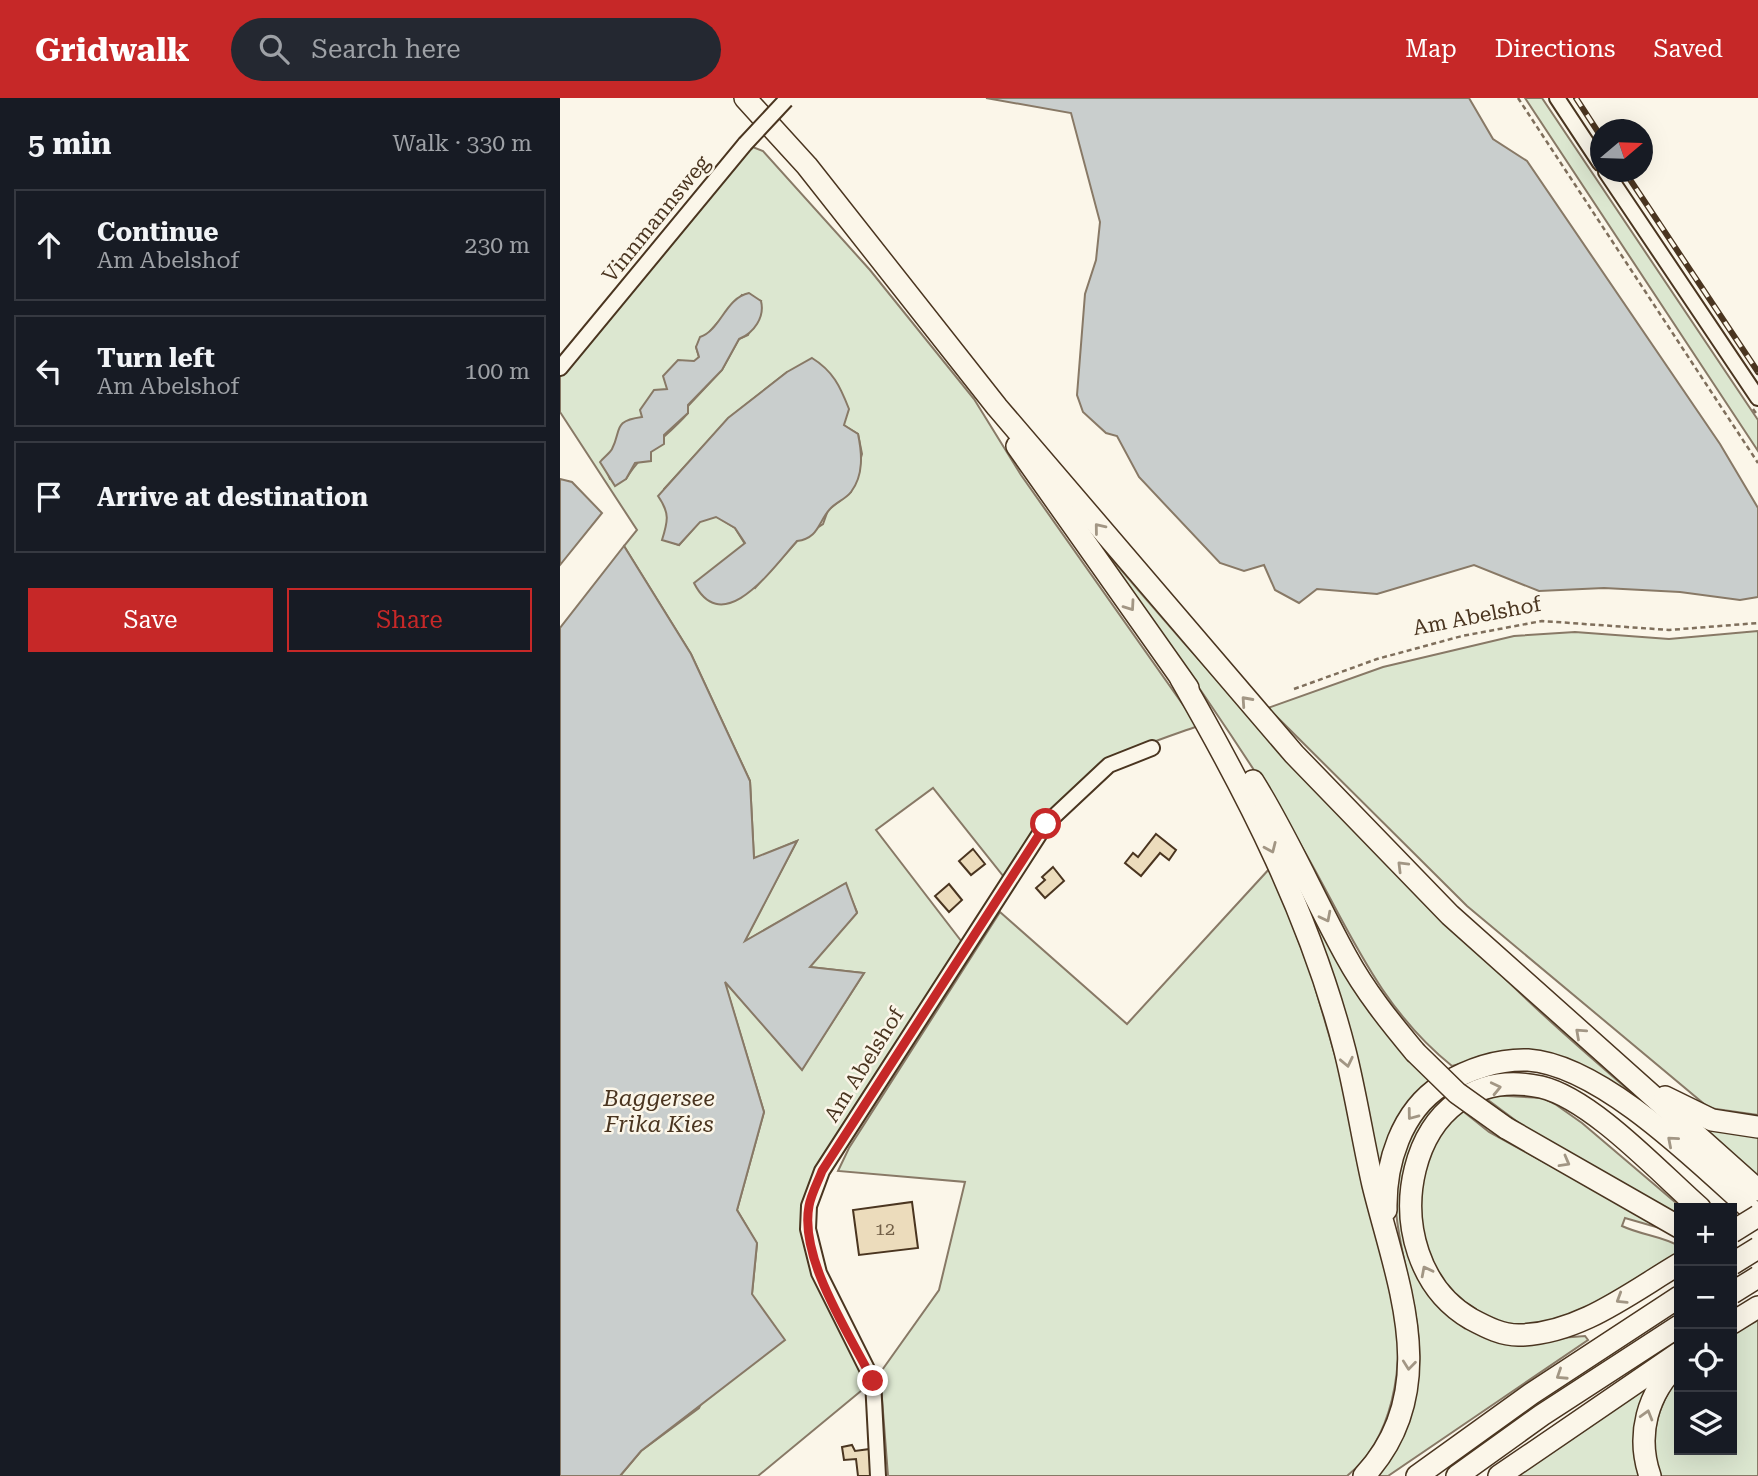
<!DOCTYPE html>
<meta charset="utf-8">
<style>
:root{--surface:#171b24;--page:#242831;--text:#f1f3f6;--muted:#9ea1a6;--line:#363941;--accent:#c62828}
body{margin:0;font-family:"Roboto Serif",serif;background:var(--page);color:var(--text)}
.controls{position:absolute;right:21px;bottom:21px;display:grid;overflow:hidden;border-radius:0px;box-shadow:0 7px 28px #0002}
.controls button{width:63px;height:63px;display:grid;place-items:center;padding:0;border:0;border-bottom:2px solid var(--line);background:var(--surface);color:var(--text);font:35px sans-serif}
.compass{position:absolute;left:1030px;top:21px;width:63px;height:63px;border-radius:50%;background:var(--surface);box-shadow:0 7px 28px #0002;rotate:71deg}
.stop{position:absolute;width:21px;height:21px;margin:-16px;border:5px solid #c62828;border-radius:50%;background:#fff}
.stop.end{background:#c62828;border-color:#fff;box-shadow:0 2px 7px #0008}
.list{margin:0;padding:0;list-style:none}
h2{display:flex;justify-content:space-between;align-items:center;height:91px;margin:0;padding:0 28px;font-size:30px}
h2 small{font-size:23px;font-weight:400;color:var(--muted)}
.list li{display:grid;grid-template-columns:46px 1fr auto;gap:21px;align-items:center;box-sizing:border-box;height:112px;margin:0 14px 14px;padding:0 14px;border:2px solid var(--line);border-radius:0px}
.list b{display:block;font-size:26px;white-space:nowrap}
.list p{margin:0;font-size:23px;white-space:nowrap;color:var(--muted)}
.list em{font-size:23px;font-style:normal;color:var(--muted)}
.actions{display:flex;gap:14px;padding:21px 28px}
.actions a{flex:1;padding:16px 0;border:2px solid var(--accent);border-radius:0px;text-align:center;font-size:24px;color:var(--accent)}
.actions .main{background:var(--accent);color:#fff}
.icon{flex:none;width:38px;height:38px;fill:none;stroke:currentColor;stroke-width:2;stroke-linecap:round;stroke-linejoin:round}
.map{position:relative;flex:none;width:1198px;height:1378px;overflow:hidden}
header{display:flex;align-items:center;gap:42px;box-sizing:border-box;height:98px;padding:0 35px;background:var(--accent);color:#fff}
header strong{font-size:33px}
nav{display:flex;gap:38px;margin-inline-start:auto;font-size:24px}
.search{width:490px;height:63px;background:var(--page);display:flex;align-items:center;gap:18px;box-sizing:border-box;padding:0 24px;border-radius:38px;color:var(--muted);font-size:26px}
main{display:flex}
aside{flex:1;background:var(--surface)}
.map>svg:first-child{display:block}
</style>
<header>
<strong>Gridwalk</strong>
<div class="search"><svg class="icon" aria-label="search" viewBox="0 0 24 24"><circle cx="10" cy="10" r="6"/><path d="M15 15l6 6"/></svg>Search here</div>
<nav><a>Map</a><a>Directions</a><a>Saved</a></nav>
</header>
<main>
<aside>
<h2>5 min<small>Walk · 330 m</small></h2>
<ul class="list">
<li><svg class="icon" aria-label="ahead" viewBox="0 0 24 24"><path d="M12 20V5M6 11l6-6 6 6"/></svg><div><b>Continue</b><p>Am Abelshof</p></div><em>230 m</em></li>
<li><svg class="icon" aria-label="left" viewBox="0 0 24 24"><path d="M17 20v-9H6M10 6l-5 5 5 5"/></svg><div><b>Turn left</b><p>Am Abelshof</p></div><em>100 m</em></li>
<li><svg class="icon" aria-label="arrive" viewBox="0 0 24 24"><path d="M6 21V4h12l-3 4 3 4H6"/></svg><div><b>Arrive at destination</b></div></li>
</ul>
<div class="actions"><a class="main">Save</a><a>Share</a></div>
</aside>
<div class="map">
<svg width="1198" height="1378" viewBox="0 0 1198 1378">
<rect width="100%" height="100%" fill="#fbf6e9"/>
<g fill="#dce7d0" stroke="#887966" stroke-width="2" fill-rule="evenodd">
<polygon points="965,0 982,0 1198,322 1198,353"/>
<path d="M 185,46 L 203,53 L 310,172 L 414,301 L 461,377 L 638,628 C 608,639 576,648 550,666 C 508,695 475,743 448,784 L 373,690 L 316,732 L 405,848 L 249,1108 L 259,1175 L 313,1283 L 198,1378 L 60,1378 L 81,1353 L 139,1310 L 192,1196 L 197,1146 L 177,1112 L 204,1014 L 164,882 L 242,971 L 304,875 L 249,869 L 297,814 L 285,786 L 184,844 L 237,743 L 194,761 L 190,683 L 131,556 L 64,448 L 77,432 L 0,314 L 0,270 ZM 182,197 L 201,203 L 188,237 L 179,241 L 162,272 L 128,308 L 128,315 C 108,338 81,355 66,381 L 50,381 L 44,367 L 52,353 L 139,259 L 136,249 ZM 227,274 L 283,327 L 298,336 L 302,356 L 291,394 L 268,412 L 263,426 L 237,443 L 195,490 L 166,461 L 185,446 L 175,430 L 156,418 L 140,423 L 119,447 L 103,441 L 109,422 L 104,391 L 169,320 Z"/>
<path d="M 536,442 C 669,601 809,752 960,895 C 1017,950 1079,1000 1139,1053 L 1072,999 L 940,955 L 892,968 C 812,904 784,817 732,732 C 671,633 603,538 536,442 Z"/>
<polygon points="1198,533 1198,1017 1149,1010 907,808 708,610 823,569 954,538 1015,534 1109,541"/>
<polygon points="721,749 875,985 822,1087"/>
<path d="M 711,769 L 752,879 L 779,971 L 836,1214 C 843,1269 834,1340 787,1378 L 328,1378 L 320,1275 L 379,1192 L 405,1084 L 278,1073 L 289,1050 L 440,814 L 567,926 Z"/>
<path d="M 881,995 L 889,1002 L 845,1088 L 890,1215 L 1000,1240 L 1025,1238 L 1028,1242 L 828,1378 L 817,1378 C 837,1343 857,1311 859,1269 C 864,1190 813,1116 847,1037 C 854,1022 871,1008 881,995 Z"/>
<polygon points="930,997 983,1000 995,1006 1022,1025 1122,1110 1119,1110 1119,1119 967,1031 924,999"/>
<path d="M 899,1010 L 929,1034 L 1110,1133 L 1065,1120 L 1062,1128 C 1081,1137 1102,1138 1119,1148 L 1119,1154 L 1025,1213 L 973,1228 L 934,1224 L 883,1189 L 859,1128 L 865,1054 Z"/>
<polygon points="1121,1016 1198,1036 1198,1081"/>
<path d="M 1198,1222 L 1198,1378 L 1101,1378 C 1086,1341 1098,1308 1119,1277 L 1119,1352 L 1172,1352 L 1172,1236 Z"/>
<polygon points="1093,1285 1085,1378 957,1378"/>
</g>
<g fill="#c9cecd" stroke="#887966" stroke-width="2">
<polygon points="426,0 909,0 933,41 967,63 1160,346 1198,410 1198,499 1180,502 1120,494 1044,490 979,493 914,467 817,496 757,491 739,505 715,492 704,467 684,473 660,465 579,379 557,338 546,335 523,314 517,297 525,196 536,162 540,124 511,15"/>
<path d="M 189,195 L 201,203 C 205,219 194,235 179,241 L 162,272 L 128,307 L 128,315 L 104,337 L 104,346 L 91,354 L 91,363 L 75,365 L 66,381 L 55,388 L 40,364 C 44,359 50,355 52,351 C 62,332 52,323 82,319 L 80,312 L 94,292 L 107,291 L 103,278 L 118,262 L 134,263 L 139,259 L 136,249 L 140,239 C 161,232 165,200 189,195 Z"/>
<path d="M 252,260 C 273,273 280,288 289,311 L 284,327 L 298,336 C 302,355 304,377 291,394 C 286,401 276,404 270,411 C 258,424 259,440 237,443 C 213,470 163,542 134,485 L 185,445 L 175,430 L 156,419 L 140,424 L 119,447 L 102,442 C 108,423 110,415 98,398 L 168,320 L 227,274 Z"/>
<polygon points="0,381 12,384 42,415 0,467"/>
<polygon points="64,448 131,556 190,683 194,760 237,743 185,843 286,785 297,815 250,869 304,875 242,972 165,884 204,1014 177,1112 197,1145 192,1196 225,1242 81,1353 60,1378 0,1378 0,530"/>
</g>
<g fill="#ecdcbc" stroke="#4a3520" stroke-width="2">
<polygon points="596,736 616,752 609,762 600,755 581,778 565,765 573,755 578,759"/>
<polygon points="413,751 425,766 411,777 399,763"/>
<polygon points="493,769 504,783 485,800 476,790 485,782 482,779"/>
<polygon points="389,786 402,802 389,814 375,798"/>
<polygon points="352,1104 358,1150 299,1157 293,1112"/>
<polygon points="292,1347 295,1353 310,1351 313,1378 298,1378 296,1361 284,1362 282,1349"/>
</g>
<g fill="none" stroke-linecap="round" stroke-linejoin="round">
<defs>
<g id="minor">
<polyline points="997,0 1040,65"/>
<polyline points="1046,74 1198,300"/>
<polyline points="0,270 185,46"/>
<polyline points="318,1378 313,1283 259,1175 248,1131 249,1108 262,1073 486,726 549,667 592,650"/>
</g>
<g id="highway">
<polyline points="185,0 247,68 437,309 734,656 890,817 1198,1092"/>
<polyline points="457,348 628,590"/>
<path d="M 621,581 C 689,699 751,820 785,953 C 796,997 803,1043 813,1087 C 837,1185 884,1292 804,1378"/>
<path d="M 693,683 C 728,739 754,800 786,858 C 805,893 830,924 855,954"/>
<polyline points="1105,999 1152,1022 1198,1029"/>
<polyline points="946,1030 1119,1129"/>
<path d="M 826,1112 C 825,1066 841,1013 882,987 C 907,972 938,961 968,962 C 1043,967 1143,1069 1198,1118"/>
<path d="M 1119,1166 C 1070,1195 1020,1235 961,1237 C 943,1238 926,1229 911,1221 C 806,1160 844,959 981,989 C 1032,1001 1100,1075 1140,1110"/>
<polyline points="1172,1225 1198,1209"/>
<polyline points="857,1378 971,1296 1119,1199"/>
<polyline points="897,1378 982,1317 1119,1228"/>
<polyline points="939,1378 1119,1255"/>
<path d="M 1090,1378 C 1076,1337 1087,1295 1119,1265"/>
</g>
</defs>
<use href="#minor" stroke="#4a3520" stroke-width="18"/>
<use href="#highway" stroke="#4a3520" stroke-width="24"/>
<g stroke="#7f6f5c" stroke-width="2.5" stroke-dasharray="5 3.5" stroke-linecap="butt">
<polyline points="958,0 1198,365"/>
<polyline points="1193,311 1198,318"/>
<polyline points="734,591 817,561 902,538 982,523 1109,532 1198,525"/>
</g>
<use href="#minor" stroke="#fbf6e9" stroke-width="14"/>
<use href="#highway" stroke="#fbf6e9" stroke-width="21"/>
<defs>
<g id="rail">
<polyline points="1016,0 1040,37"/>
<polyline points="1065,74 1198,274"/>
</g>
</defs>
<use href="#rail" stroke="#4a3520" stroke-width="6"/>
<use href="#rail" stroke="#fbf6e9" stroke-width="3.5" stroke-dasharray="10" stroke-linecap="butt"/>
<defs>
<polyline id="minor-bridge" points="185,46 226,2"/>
<g id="highway-bridge">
<polyline points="855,954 897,995 946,1030"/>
<polyline points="1172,1134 1198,1118"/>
<polyline points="1172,1166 1198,1150"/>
<polyline points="1172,1195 1198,1179"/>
</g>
</defs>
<use href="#minor-bridge" stroke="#4a3520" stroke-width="18" stroke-linecap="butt"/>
<use href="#highway-bridge" stroke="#4a3520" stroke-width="24" stroke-linecap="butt"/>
<use href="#minor-bridge" stroke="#fbf6e9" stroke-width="14"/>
<use href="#highway-bridge" stroke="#fbf6e9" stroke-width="21"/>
</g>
<defs><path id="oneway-chevron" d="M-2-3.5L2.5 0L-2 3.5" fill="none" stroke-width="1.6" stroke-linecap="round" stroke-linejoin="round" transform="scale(1.75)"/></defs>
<g stroke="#a29684">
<use href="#oneway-chevron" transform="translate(539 430) rotate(-129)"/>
<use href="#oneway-chevron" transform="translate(570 508) rotate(55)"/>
<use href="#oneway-chevron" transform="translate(686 603) rotate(-132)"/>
<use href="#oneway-chevron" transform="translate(711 750) rotate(66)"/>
<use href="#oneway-chevron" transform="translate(842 768) rotate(-135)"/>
<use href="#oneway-chevron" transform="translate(766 819) rotate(63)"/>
<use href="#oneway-chevron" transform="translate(1020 935) rotate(-138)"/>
<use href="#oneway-chevron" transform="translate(787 964) rotate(78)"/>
<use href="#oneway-chevron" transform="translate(936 990) rotate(-13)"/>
<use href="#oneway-chevron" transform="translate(852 1017) rotate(127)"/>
<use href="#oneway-chevron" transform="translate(1112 1043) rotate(-139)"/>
<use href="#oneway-chevron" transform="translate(1005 1064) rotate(29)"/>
<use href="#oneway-chevron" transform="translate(866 1173) rotate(-117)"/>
<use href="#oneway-chevron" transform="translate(1061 1201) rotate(148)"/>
<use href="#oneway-chevron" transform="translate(849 1267) rotate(96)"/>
<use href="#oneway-chevron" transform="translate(1001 1277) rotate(147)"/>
<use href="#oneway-chevron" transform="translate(1087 1317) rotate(-74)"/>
</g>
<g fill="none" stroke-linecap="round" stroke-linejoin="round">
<path stroke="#c62828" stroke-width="9" d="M 313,1283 C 290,1237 239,1161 249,1108 C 251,1096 258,1084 262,1073 L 486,726"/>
</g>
<g text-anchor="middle" stroke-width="5" stroke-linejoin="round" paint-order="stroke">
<g font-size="18" fill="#725f47">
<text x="325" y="1137">12</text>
</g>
<g font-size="21" fill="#4a3520" stroke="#fbf6e9">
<text transform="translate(96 121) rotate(-51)" y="7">Vinnmannsweg</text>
<text transform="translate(917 518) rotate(-11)" y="7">Am Abelshof</text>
<text transform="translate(304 967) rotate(-58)" y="7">Am Abelshof</text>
</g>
<g font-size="23" font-style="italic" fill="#4a3520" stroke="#fbf6e9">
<text x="99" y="1008">Baggersee<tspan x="99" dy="26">Frika Kies</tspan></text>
</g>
</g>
</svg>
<div class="controls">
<button>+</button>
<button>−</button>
<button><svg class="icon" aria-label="locate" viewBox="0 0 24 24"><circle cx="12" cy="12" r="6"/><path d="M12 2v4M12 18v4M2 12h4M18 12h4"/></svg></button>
<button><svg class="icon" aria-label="layers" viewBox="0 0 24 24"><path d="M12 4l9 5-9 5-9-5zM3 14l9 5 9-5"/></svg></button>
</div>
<svg class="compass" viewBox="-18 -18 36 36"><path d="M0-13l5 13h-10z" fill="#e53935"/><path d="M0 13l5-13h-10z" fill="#9ea1a6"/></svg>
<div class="stop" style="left:486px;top:726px"></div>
<div class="stop end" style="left:313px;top:1283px"></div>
</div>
</main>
